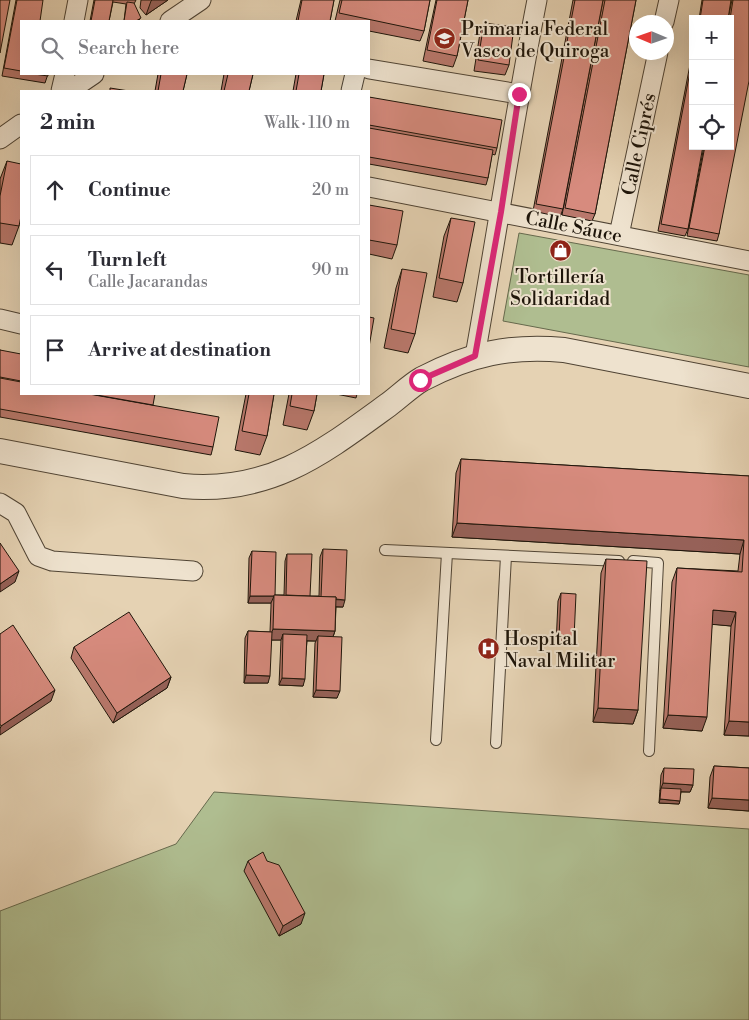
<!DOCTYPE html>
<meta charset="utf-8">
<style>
:root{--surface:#fff;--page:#f2f2f3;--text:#2b2b33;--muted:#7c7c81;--line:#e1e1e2}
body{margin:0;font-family:"Libre Bodoni",serif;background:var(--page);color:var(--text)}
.controls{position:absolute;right:15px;top:15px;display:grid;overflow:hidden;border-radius:0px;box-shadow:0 5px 20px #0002}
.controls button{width:45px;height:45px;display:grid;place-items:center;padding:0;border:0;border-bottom:1px solid var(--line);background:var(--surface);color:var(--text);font:25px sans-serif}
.compass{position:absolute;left:629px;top:15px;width:45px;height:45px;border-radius:50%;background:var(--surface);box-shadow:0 5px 20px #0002;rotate:272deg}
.stop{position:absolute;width:15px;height:15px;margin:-11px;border:4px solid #db2777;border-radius:50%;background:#fff}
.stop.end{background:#db2777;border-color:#fff;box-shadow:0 1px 5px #0008}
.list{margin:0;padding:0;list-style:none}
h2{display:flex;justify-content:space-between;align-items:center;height:65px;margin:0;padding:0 20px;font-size:21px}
h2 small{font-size:16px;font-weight:400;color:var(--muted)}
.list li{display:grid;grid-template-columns:32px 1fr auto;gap:15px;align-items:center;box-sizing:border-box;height:70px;margin:0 10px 10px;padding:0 10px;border:1px solid var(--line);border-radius:0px}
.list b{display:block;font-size:19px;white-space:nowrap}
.list p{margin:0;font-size:16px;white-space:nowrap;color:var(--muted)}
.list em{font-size:16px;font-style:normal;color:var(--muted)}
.icon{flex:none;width:28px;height:28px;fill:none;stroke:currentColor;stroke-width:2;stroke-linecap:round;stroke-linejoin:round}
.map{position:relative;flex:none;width:749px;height:1020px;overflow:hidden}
.search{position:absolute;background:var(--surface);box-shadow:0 5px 20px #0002;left:20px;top:20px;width:350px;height:55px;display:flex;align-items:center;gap:12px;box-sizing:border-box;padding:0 18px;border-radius:0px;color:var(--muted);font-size:19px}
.panel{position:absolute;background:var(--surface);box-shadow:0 5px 20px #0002;left:20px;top:90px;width:350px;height:305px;border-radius:0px}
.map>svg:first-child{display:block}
</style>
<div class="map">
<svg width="749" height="1020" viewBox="0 0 749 1020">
<rect width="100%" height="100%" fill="#e5d2b3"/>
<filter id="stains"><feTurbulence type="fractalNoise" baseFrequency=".004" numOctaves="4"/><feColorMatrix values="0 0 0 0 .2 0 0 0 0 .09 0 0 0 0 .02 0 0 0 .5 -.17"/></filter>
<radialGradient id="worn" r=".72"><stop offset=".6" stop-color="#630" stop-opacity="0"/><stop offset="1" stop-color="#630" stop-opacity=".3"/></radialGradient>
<g fill="#afbd90" stroke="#66694d">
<polygon points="519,233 749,275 749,367 503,321"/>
<polygon points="214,792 749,829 749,1020 0,1020 0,911 176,844"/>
</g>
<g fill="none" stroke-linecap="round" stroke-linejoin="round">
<defs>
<g id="service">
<polyline points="385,550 619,561"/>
<polyline points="633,561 658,563 649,751"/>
<polyline points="436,740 447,553"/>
<polyline points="496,743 506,556"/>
</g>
<g id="minor">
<polyline points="74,21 78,0"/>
<polyline points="170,21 201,0"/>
<polyline points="664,22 669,0"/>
<polyline points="369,69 519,94"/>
<polyline points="61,91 65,74"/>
<polyline points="69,91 94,74"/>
<polyline points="351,91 355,74"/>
<polyline points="0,139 21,124"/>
<polyline points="369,187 749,261"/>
<polyline points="619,235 658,52"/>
<polyline points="0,319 21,324"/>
<path d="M 475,356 C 496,238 514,118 537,0"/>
<polyline points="0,503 16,513 38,556 52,561 193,571"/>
</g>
<path id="tertiary" d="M 0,451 L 183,486 C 270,494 322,453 388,405 C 399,397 410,386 422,379 C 470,354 510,345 564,350 L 749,386"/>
</defs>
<use href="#service" stroke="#504434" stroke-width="12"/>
<use href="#minor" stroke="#504434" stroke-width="21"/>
<use href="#tertiary" stroke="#504434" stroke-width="26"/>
<use href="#service" stroke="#eee2ce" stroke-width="10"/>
<use href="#minor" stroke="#eee2ce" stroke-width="19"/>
<use href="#tertiary" stroke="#eee2ce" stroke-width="24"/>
</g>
<g fill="#b9786c" stroke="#1e150a">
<polygon points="16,0 43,0 21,21 21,74 48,74 45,83 2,76"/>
<polygon points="94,0 136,0 134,4 140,21 124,21 126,4 113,2 109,21 90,21"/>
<polygon points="141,0 168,0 146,15 140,8"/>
<polygon points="301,0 334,0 330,21 296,21"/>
<polygon points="340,0 430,0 424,31 420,41 369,31 369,21 335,21"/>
<polygon points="436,0 468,0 457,56 453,67 423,61"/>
<polygon points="573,0 603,0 563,209 560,217 533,211"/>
<polygon points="603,0 636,0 595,214 592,221 562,215"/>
<polygon points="702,0 731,0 728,19 699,19"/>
<polygon points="732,0 749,0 719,234 717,241 687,236 704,146 730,146 730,19 728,19"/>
<polygon points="484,23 509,65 505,75 474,71 480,33"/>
<polygon points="693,49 693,146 688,229 685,236 658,231"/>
<polygon points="158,74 187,74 183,91 155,91"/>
<polygon points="224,74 253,74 249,91 221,91"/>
<polygon points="296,74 324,74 321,91 293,91"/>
<polygon points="369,97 497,148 495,155 492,154 488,178 486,185 369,164"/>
<polygon points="7,161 19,226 12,245 0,243 0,179"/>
<polygon points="369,205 397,245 392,259 369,254"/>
<polygon points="451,218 463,283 457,302 433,297 444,236"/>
<polygon points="402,269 415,334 408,353 384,348 396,288"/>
<polygon points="0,350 153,405 213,447 211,455 0,417"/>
<polygon points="246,394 274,394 267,436 260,455 235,450"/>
<polygon points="289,394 317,394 314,411 307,430 283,425"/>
<polygon points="336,394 357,394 356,398"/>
<polygon points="461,459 749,476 749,736 724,735 731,626 712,624 702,731 663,728 672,582 677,568 738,571 740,554 452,537 456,473"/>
<polygon points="323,549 343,607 336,607 335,631 333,637 337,698 313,697 315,643 316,641 307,641 303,686 279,685 281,640 271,640 268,683 244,683 245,638 248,631 270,632 271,606 271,603 248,603 249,558 252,551 275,595 284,595 285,561 287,554 310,596 319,596 320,557"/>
<polygon points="606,559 638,710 633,724 593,722 601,573"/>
<polygon points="561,593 571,645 556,645 558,601"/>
<polygon points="74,647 171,677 167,688 113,723 71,658"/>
<polygon points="714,766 749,768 749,811 708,808 710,777"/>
<polygon points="664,768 693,785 690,792 681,792 679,804 659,803 661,775"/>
<polygon points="248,861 267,861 301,924 279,936 244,871"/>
</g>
<g fill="#966158" stroke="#1e150a">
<polygon points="152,0 168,0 146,15 151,1"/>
<polygon points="457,523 744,540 740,554 452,537"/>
<polygon points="19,571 15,582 0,592 0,584"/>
<polygon points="250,596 274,596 271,603 248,603"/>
<polygon points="321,599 345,600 343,607 319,606"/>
<polygon points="713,610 736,612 731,626 708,624"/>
<polygon points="273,629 335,631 331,642 318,636 316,641 283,640 283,634 281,640 269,640"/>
<polygon points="559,637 574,638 571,645 556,645"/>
<polygon points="246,675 270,676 268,683 244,683"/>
<polygon points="171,677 167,688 113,723 117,713"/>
<polygon points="282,678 305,679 303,686 279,685"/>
<polygon points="55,690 51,701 0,735 0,729 1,726"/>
<polygon points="316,690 340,691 337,698 313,697"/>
<polygon points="598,708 638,710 633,724 593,722"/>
<polygon points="668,715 707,717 702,731 663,728"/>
<polygon points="729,721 749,722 749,736 724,735"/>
<polygon points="663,783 693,785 690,792 660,791"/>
<polygon points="712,798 749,800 749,811 708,808"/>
<polygon points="660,799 680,801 679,804 659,803"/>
<polygon points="305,913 301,924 279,936 283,926"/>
</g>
<g fill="#d78b7e" stroke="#1e150a">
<polygon points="0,0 10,0 0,53"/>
<polygon points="17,0 43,0 40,21 21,21 21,71 4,68"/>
<polygon points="95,0 113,0 109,21 91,21"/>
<polygon points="302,0 334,0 330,21 298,21"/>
<polygon points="342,0 430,0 424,31 339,13"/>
<polygon points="437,0 468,0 457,56 427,50"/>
<polygon points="575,0 603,0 563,209 536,204"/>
<polygon points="605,0 636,0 595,214 565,208"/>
<polygon points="703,0 731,0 728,19 700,19"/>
<polygon points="733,0 749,0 749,81 719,234 689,228 705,146 730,146 730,19"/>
<polygon points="127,2 134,3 141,18 136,21 124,21"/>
<polygon points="484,23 514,27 509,65 478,60"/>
<polygon points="693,56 693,146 703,146 688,229 661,224"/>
<polygon points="34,74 48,74 48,76"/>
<polygon points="161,74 187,74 183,91 158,91"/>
<polygon points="228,74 253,74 249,91 224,91"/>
<polygon points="299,74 324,74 321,91 296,91"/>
<polygon points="110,88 129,91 110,91"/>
<polygon points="369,97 502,120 497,148 369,125"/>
<polygon points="369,128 493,150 488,178 369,157"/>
<polygon points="7,161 21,164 21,216 19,226 0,223 0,196"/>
<polygon points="369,205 403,211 397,245 369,240"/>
<polygon points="451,218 475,222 463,283 439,278"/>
<polygon points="402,269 427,273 415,334 391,329"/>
<polygon points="369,317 374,318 369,347"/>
<polygon points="0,350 21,354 21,381 0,377"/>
<polygon points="0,378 21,382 21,394 89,394 219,417 213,447 0,409"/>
<polygon points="91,394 155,394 153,405"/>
<polygon points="249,394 274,394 267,436 242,431"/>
<polygon points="292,394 317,394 314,411 290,406"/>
<polygon points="461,459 749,476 749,722 729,721 736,612 713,610 707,717 668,715 677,568 742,572 744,540 457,523"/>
<polygon points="0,543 19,571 0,584"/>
<polygon points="323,549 347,550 345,600 336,599 336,597 321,597"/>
<polygon points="252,551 276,552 275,596 250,596"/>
<polygon points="287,554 312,554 310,596 286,595"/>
<polygon points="606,559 647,561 638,710 598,708"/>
<polygon points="561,593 576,594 574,638 559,637"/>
<polygon points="274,595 336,597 335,631 273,629"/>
<polygon points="129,612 171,677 117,713 74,647"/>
<polygon points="13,625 55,690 1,726 0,724 0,634"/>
<polygon points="248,631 272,632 270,676 246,675"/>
<polygon points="283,634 307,635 305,679 282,678"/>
<polygon points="318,636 342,637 340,691 316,690"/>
<polygon points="714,766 749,768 749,800 712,798"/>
<polygon points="664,768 694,769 693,785 663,783"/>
<polygon points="661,788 681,789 680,801 660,799"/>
<polygon points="263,852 267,861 279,865 305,913 283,926 248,861"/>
</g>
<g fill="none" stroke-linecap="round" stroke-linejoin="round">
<polyline stroke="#db2777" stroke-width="6" points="420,380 475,356 501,212 519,94"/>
</g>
<defs>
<symbol id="school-disc" viewBox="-11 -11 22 22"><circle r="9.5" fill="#8f2418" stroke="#eee2ce"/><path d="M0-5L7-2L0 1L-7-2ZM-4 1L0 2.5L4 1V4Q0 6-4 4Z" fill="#fff"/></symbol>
<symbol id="shop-disc" viewBox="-11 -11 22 22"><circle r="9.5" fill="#8f2418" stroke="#eee2ce"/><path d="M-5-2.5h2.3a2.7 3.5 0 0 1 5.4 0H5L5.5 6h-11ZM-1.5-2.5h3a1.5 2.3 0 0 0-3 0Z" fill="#fff"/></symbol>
<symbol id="hospital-disc" viewBox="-11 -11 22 22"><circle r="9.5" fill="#8f2418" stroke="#eee2ce"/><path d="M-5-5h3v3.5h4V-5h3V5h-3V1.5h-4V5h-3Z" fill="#fff"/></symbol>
</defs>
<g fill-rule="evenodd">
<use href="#school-disc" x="432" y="26" width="25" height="25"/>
<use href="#shop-disc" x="548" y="238" width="25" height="25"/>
<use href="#hospital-disc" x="476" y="636" width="25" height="25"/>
</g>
<g text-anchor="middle" stroke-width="4" stroke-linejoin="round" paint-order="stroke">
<g font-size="19" fill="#1e150a" stroke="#eee2ce" text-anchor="start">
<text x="461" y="35">Primaria Federal<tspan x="461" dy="22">Vasco de Quiroga</tspan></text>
<text x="560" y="283" text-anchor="middle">Tortillería<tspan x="560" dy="22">Solidaridad</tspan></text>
<text x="504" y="645">Hospital<tspan x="504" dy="22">Naval Militar</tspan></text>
</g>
<g font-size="19" fill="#1e150a" stroke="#eee2ce">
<text transform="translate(638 144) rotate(-78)" y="7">Calle Ciprés</text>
<text transform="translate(574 226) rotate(11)" y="7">Calle Sáuce</text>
</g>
</g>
<rect width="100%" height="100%" filter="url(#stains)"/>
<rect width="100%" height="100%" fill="url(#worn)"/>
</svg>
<div class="controls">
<button>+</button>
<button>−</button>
<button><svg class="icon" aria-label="locate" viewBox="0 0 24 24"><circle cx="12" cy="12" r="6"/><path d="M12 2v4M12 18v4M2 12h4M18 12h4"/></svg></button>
</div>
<svg class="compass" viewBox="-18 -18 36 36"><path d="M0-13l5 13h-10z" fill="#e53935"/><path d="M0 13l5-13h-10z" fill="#7c7c81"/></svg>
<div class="stop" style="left:420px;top:380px"></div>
<div class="stop end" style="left:519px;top:94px"></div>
<div class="search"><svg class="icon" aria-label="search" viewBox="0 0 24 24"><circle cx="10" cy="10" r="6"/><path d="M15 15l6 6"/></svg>Search here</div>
<section class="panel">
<h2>2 min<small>Walk · 110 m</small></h2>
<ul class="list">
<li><svg class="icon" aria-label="ahead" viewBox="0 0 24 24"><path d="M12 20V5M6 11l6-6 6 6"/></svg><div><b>Continue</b></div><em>20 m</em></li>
<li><svg class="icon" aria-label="left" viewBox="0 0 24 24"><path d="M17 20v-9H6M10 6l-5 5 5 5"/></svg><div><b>Turn left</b><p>Calle Jacarandas</p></div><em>90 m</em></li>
<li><svg class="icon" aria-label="arrive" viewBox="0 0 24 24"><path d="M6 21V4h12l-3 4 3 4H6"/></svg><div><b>Arrive at destination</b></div></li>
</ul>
</section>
</div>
